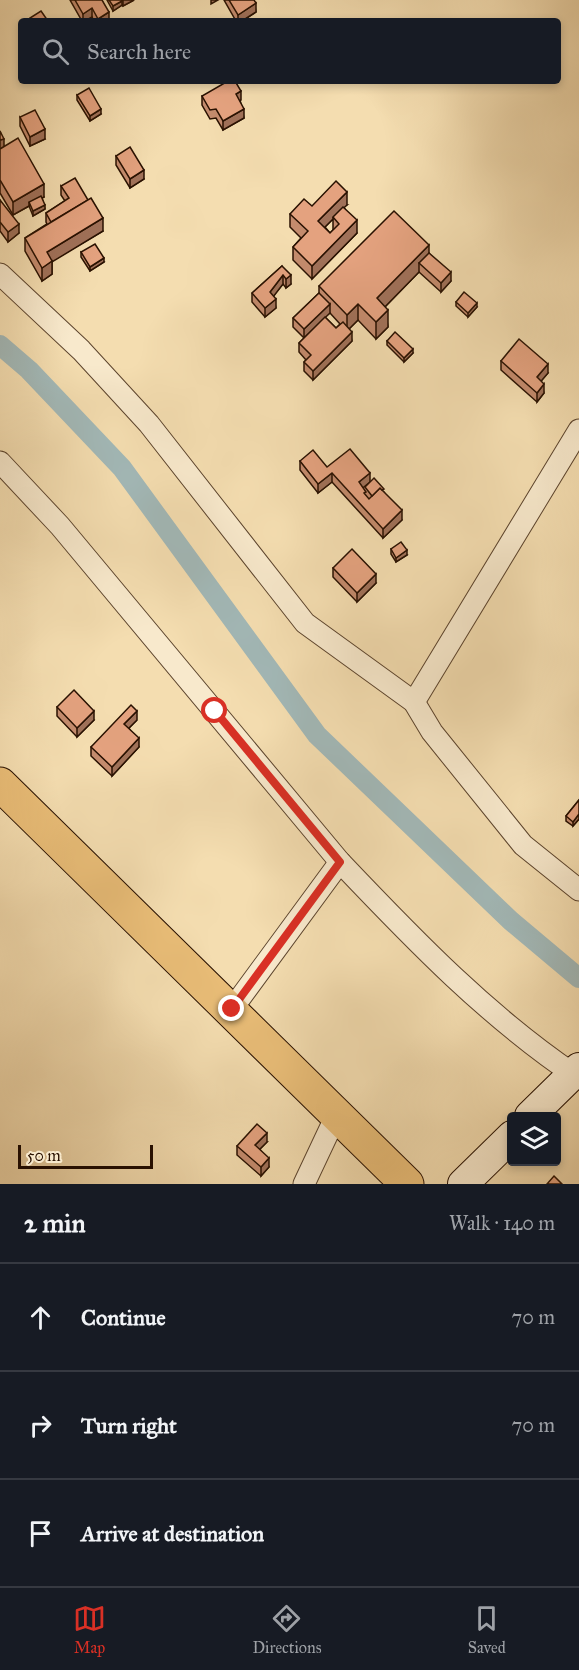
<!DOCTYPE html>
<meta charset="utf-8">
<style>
:root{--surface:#171b24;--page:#20242c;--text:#f1f3f6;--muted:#9ea1a6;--line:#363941;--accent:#d93025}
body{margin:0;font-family:"IM FELL Great Primer",serif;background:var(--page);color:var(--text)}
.controls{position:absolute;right:18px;bottom:18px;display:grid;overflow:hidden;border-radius:6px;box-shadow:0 3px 9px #0003}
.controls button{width:54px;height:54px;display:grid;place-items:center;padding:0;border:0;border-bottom:2px solid var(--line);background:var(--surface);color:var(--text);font:30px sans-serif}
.scale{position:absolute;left:18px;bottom:15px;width:135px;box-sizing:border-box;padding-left:6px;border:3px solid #291101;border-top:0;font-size:16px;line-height:21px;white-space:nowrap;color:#291101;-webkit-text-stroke:4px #f8e9cc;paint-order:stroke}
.stop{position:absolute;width:18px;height:18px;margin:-14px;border:4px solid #d93025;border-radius:50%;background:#fff}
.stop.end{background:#d93025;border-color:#fff;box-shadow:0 2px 6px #0008}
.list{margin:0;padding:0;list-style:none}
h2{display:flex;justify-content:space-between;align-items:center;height:78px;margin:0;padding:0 24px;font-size:26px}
h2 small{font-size:20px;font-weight:400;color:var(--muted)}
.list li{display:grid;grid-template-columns:39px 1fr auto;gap:18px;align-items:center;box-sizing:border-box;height:108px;padding:0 24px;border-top:2px solid var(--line)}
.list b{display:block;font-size:22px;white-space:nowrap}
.list em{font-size:20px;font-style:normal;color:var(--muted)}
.icon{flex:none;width:33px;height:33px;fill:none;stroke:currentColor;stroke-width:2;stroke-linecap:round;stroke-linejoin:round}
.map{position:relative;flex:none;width:579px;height:1184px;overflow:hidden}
.search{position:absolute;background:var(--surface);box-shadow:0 3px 9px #0003;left:18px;right:18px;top:18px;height:66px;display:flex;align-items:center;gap:15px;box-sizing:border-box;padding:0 21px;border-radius:6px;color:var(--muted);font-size:22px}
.sheet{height:402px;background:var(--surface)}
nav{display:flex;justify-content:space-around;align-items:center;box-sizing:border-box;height:84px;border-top:2px solid var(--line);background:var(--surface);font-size:16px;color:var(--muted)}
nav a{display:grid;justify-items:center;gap:3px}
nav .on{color:var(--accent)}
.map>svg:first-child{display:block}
</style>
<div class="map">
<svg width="579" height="1184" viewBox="0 0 579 1184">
<rect width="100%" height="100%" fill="#f4ddb0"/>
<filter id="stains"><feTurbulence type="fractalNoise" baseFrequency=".00333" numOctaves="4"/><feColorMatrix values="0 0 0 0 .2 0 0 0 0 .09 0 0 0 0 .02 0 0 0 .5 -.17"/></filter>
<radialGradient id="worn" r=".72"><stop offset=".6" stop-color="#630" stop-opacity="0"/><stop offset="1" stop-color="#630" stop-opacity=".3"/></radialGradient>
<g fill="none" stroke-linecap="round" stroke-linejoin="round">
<polyline stroke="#a2b8b7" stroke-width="20" points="0,345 29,370 122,468 317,735 511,921 579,978"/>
<defs>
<g id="street">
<polyline points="0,274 81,350 149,424 305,623 414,702 432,732 523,845 579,890"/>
<path d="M 0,462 L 60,526 L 340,862 C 414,940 489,1018 579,1078"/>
<polyline points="414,702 579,430"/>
<polyline points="232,1009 340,862"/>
<polyline points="304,1184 336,1116"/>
</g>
<g id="secondary">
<polyline points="530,1116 579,1068"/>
<polyline points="463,1184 512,1136"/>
</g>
<polyline id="highway" points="0,784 407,1184"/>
</defs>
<use href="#street" stroke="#5c442d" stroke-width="23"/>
<use href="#secondary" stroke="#291101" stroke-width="32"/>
<use href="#highway" stroke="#291101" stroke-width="35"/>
<use href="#street" stroke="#f8e9cc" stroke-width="21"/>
<use href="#secondary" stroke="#f8e9cc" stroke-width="30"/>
<use href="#highway" stroke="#eabe78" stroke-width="33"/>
</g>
<g fill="#c48b6d" stroke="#291101" stroke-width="1.5" fill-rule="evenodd">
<polygon points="70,0 102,0 109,21 94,21 92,17 85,21 82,21"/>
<polygon points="107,0 134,0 123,6 122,4 122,5 113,11"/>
<polygon points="224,0 254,0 256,12 242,21 236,21"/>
<polygon points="77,95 101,114 90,121 77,100"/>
<polygon points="202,96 241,100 240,100 244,118 223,130 216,118 210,119 202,105"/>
<polygon points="20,117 45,139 30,146 20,126"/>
<polygon points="0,131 4,147 44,197 42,198 45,209 33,216 29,206 13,215 0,193"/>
<polygon points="116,156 144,179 130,188 116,165"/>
<polygon points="61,186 103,231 52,261 52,274 42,281 25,251 25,238 47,224 46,222 46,213 65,201 61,195"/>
<polygon points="0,200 19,233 8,242 0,231"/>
<path d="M 347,205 L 344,207 L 357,233 L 312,279 L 293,260 L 293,247 L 301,238 L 290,227 L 290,214 L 312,206 ZM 333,219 L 333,230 L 330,233 L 325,227 Z"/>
<polygon points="81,252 104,262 90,271 81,257"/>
<path d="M 429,253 L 451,281 L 441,292 L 419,272 L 385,307 L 388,327 L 376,339 L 358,320 L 349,329 L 352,341 L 313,380 L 304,371 L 304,362 L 306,360 L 299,352 L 299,343 L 304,338 L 293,327 L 293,318 L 319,293 L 319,286 ZM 330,313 L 340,324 L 336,328 L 325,317 Z"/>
<polygon points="282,266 291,284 286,288 283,284 273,296 276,308 265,317 252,302 252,293"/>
<polygon points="456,302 477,307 468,317 456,306"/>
<polygon points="387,341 413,353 404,362 387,345"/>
<polygon points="501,361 548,373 541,381 544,393 537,402 501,370"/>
<polygon points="300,461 327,467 370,482 384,492 402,520 383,538 332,482 318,493 300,470"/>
<polygon points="391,549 407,555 396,562 391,554"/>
<polygon points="333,568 376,583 357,602 333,577"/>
<polygon points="57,707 94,720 77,737 57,716"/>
<polygon points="137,720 129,728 139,747 112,776 91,756 91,747"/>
<polygon points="579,800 579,819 573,826 566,821 566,816"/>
<polygon points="267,1142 260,1149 269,1167 261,1176 237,1155 237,1146"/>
</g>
<g fill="#a07159" stroke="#291101" stroke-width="1.5">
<polygon points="123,0 134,0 123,6"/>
<polygon points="211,0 218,0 211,4"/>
<polygon points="122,1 122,5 113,11 113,6"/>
<polygon points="256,3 256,12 242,21 238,21 238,15"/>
<polygon points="92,8 92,17 85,21 83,21 83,14"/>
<polygon points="109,12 109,21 98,21 98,19"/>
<polygon points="241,91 241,100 236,103 236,94"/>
<polygon points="101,109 101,114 90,121 90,116"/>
<polygon points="244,109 244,118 223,130 223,121"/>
<polygon points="45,129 45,139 30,146 30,137"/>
<polygon points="4,139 4,148 0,149 0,140"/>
<polygon points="144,170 144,179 130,188 130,179"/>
<polygon points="44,184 44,197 30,205 29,202 29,206 13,215 13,202"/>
<polygon points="347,192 347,205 333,218 333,217 333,219 318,234 318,221"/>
<polygon points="45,205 45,209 33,216 33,211"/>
<polygon points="103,218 103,231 47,265 47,252"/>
<polygon points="357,220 357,233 312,279 312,266"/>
<polygon points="19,224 19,233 8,242 8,232"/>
<polygon points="429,245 429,262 419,263 419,272 377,315 377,298"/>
<polygon points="104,258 104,262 90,271 90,267"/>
<polygon points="52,261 52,274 42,281 42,268"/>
<polygon points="451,272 451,281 441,292 441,283"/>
<polygon points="283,275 283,284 270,301 270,292"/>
<polygon points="291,275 291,284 286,288 286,279"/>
<polygon points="276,299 276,308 265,317 265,308"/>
<polygon points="477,303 477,307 468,317 468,313"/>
<polygon points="330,304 330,313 304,338 304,329"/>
<polygon points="358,304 358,320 347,331 347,315"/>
<polygon points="388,310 388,327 376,339 376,322"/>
<polygon points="352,332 352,341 313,380 313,371"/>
<polygon points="413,349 413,353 404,362 404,358"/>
<polygon points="548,364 548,373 537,386 537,377"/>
<polygon points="544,384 544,393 537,402 537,393"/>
<polygon points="332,473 332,482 318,493 318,484"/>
<polygon points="370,473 370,482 359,491 359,482"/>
<polygon points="402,510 402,520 383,538 383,529"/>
<polygon points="407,550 407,555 396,562 396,558"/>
<polygon points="376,574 376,583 357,602 357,593"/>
<polygon points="94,711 94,720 77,737 77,728"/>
<polygon points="137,711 137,720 124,733 124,724"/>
<polygon points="139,738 139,747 112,776 112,767"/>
<polygon points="579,814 579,819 573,826 573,822"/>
<polygon points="267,1133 267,1142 255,1154 255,1145"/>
<polygon points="269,1158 269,1167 261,1176 261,1167"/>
</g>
<g fill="#e4a27f" stroke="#291101" stroke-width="1.5">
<polygon points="75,0 102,0 109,12 98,19 92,8 83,14"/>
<polygon points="109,0 122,0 122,1 113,6"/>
<polygon points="229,0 254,0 256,3 238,15"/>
<polygon points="41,11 48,21 32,21 30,18"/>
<polygon points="228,81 235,81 241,91 236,94 244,109 223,121 216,109 210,110 202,96"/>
<polygon points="89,88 101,109 90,116 77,95"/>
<polygon points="35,110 45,129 30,137 20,117"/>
<polygon points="0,131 4,139 0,140"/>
<polygon points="18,138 44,184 13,202 0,180 0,149"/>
<polygon points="130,147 144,170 130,179 116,156"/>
<polygon points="75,178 88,200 51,222 46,213 69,198 61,186"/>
<polygon points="336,181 347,192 318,221 330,233 339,224 333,217 343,207 357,220 312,266 293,247 308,231 290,214 304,199 312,206"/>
<polygon points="41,196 45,205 33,211 29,202"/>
<polygon points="91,198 103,218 47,252 52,261 42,268 25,238"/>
<polygon points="0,200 19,224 8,232 0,222"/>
<polygon points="394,211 429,245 377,298 388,310 376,322 358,304 347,315 319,286"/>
<polygon points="95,244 104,258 90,267 81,252"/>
<polygon points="429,253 451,272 441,283 419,263"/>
<polygon points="282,266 291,275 286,279 283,275 270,292 276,299 265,308 252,293"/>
<polygon points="464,292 477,303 468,313 456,302"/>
<polygon points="319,293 330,304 304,329 293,318"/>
<polygon points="325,317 336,328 343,322 352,332 313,371 304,362 311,355 299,343"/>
<polygon points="395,332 413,349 404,358 387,341"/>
<polygon points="519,339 548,364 537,377 544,384 537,393 501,361"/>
<polygon points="350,449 370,473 359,482 366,492 364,493 369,499 380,488 402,510 383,529 332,473 318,484 300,461 313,450 327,467"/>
<polygon points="374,478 384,489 382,490 380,488 372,496 365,487"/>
<polygon points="401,542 407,550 396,558 391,549"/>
<polygon points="352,549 376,574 357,593 333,568"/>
<polygon points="74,690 94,711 77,728 57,707"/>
<polygon points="131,705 137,711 124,724 139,738 112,767 91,747"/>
<polygon points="579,800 579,814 573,822 566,816"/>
<polygon points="257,1124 267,1133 255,1145 269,1158 261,1167 237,1146"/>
<polygon points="554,1176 562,1184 547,1184"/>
</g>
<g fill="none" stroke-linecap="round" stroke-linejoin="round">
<polyline stroke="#d93025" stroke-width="8" points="215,711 340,862 232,1009"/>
</g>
<rect width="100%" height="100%" filter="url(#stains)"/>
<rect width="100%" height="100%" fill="url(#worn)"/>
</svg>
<div class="controls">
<button><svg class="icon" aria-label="layers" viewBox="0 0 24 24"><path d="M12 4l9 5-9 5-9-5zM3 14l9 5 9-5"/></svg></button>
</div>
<div class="scale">50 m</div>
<div class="stop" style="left:215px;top:711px"></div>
<div class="stop end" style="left:232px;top:1009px"></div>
<div class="search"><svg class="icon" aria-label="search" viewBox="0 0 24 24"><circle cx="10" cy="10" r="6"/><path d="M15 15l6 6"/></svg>Search here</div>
</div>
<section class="sheet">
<h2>2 min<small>Walk · 140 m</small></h2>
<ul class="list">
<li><svg class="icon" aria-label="ahead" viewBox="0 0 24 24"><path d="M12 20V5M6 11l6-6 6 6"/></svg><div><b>Continue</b></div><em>70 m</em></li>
<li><svg class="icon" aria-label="right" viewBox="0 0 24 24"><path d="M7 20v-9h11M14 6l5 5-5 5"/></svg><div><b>Turn right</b></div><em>70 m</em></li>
<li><svg class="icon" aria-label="arrive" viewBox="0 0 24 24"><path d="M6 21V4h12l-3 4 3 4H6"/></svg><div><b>Arrive at destination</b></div></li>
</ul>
</section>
<nav>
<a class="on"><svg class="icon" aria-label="map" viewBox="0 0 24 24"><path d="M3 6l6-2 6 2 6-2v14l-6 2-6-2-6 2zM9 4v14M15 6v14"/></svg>Map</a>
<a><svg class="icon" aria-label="directions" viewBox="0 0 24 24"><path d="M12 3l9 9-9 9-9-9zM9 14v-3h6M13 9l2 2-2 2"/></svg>Directions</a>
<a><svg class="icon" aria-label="saved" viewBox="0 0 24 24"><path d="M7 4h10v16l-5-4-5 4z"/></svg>Saved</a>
</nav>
